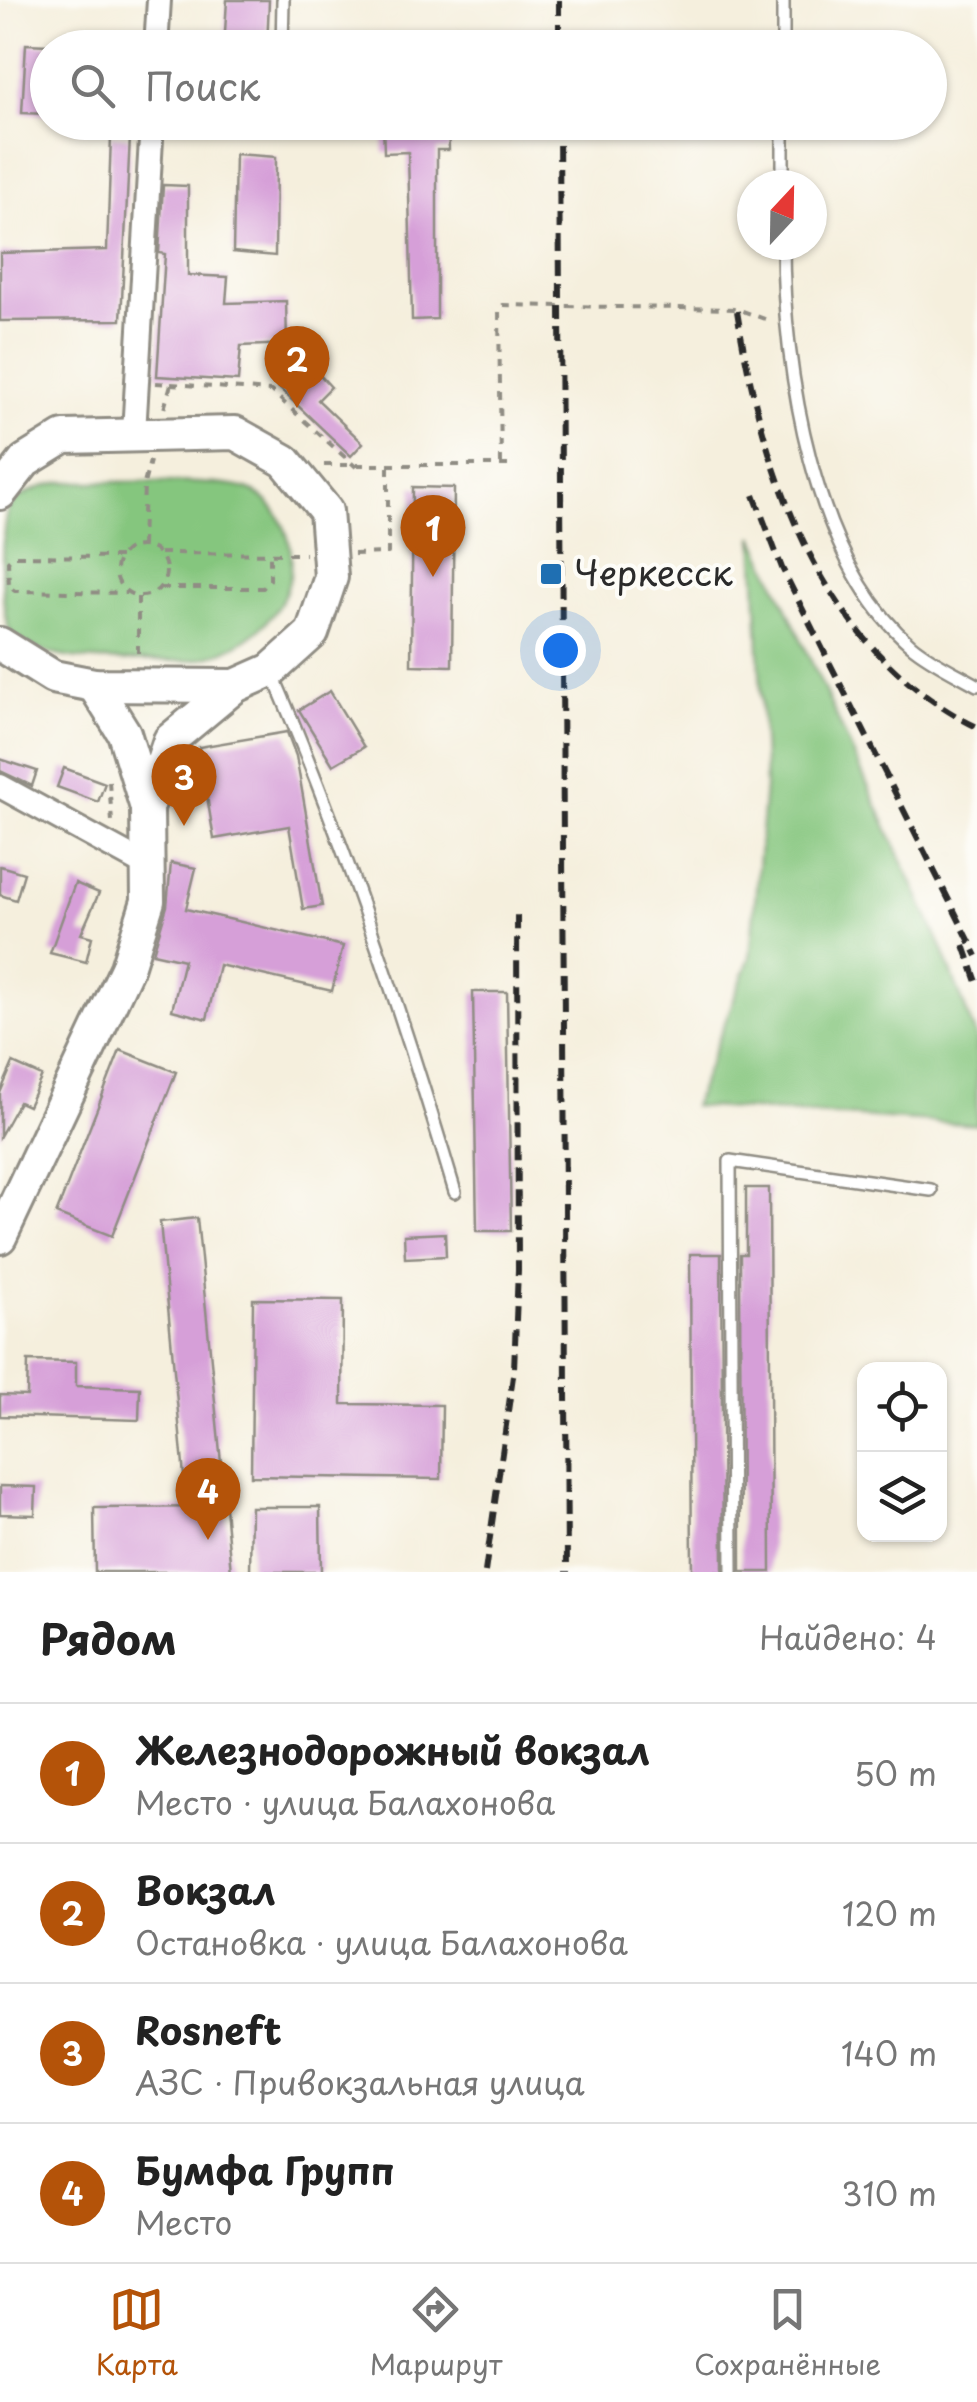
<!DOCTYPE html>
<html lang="ru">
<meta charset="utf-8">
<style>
:root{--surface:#fff;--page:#f2f2f2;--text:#222;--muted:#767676;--line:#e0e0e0;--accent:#b45309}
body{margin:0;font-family:"Playpen Sans",sans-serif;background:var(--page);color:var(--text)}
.controls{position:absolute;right:30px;bottom:30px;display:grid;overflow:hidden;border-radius:20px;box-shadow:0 2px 8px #0004}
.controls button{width:90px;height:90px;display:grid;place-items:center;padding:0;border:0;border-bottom:2px solid var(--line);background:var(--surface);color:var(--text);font:50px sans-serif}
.compass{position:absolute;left:737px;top:170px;width:90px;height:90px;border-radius:50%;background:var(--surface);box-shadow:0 2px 8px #0004;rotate:22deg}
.you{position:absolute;left:560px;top:650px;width:35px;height:35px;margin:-25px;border:8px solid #fff;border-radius:50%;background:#1a73e8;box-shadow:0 0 0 15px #1a73e833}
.badge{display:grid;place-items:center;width:65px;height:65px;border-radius:50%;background:var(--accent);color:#fff;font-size:32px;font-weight:700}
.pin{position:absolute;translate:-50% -82px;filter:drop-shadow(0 2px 5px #0008)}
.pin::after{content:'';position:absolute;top:52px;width:35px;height:30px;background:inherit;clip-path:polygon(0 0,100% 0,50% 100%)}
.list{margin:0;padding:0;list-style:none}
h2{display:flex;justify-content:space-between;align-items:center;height:130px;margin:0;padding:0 40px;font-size:42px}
h2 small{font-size:32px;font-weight:400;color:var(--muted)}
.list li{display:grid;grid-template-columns:65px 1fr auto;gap:30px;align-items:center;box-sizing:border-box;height:140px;padding:0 40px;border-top:2px solid var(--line)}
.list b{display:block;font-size:38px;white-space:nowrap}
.list p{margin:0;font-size:32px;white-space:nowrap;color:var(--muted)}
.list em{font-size:32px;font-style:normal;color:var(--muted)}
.icon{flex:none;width:55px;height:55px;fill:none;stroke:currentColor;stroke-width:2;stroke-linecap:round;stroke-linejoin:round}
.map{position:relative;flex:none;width:977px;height:1572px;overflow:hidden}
.search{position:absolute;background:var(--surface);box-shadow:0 2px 8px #0004;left:30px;right:30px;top:30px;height:110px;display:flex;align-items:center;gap:25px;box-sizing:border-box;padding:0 35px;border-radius:55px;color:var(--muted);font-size:38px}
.sheet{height:690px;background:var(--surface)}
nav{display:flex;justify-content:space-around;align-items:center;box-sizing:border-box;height:140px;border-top:2px solid var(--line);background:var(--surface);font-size:28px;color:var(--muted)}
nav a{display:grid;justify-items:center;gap:5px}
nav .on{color:var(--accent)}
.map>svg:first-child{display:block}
</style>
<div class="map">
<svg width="977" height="1572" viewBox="0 0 977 1572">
<rect width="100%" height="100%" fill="#fdfcf7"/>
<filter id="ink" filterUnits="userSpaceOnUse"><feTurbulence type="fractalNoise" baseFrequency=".01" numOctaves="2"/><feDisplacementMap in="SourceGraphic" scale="20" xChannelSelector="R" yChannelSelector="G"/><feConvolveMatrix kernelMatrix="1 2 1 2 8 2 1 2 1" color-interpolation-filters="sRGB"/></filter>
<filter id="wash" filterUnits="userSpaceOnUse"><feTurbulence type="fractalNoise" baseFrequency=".0048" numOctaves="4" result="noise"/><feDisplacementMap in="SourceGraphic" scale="40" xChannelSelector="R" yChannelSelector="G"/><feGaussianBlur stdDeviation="2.25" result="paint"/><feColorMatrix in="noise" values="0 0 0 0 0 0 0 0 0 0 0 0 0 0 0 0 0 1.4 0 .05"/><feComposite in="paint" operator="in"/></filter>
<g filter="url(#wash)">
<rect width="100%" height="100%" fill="#f5efdd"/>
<g fill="#85c67e" stroke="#587854" stroke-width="2.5">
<path d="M 61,482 C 100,483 221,478 250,490 C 267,498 278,512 285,529 C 314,602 240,663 173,661 C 123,659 52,669 11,633 C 0,618 0,528 8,510 C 19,493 42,486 61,482 Z"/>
<polygon points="754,536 942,948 977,1039 977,1125 693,1106 750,957 765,787"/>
</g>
<g id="blocks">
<g fill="#d69fd8">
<polygon points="227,0 269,0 267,48 224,48"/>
<polygon points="26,44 48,45 48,114 22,113"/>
<polygon points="383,122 448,122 449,150 437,150 437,319 412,320 408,152 384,153"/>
<polygon points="111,136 130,137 121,320 0,321 0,253 107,250"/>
<polygon points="235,154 276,157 275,256 233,252"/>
<polygon points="163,185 188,186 188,275 228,277 226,303 286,301 287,344 241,346 238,381 157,376 165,254 159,253"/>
<polygon points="306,360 331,387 318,400 363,443 351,456 278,387"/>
<polygon points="413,487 454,488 452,666 411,665"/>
<polygon points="330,691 364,747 333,765 299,710"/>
<polygon points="287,732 296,756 322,906 303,909 289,826 214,839 199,747"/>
<polygon points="0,759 37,771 32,786 0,771"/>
<polygon points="64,768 105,783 98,802 57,787"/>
<polygon points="171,863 196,868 186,909 343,946 332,991 219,965 207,1019 172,1010 184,960 153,953 167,906"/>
<polygon points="0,866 24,873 16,900 0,895"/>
<polygon points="75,883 99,893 81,934 92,937 86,962 50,953"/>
<polygon points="473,992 507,992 511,1231 477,1231"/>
<polygon points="120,1050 176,1072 112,1236 56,1214"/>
<polygon points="13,1063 42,1076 28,1106 19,1102 0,1136 0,1093"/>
<polygon points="746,1188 769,1188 771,1572 741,1572 740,1254 746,1254"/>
<polygon points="197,1218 222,1473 184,1476 160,1222"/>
<polygon points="445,1233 446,1256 405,1258 404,1235"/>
<polygon points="690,1254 721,1254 723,1572 692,1572"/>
<polygon points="253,1299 343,1300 342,1404 442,1405 441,1479 251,1476"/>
<polygon points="28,1361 76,1362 76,1386 140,1388 139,1420 0,1416 0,1395 27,1396"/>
<polygon points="0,1486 36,1487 35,1515 0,1514"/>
<polygon points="225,1507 231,1572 95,1572 94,1508"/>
<polygon points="251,1507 320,1507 321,1572 250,1572"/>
</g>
</g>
</g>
<g filter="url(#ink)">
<use href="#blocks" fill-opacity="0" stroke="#908d84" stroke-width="2.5"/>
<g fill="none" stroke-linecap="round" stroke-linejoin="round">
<defs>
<g id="lane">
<polyline points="783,0 783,48"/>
<polyline points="282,48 283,0"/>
<polyline points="783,122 783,185"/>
<path d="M 783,245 C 783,367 813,562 911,645 C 930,661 956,673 977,685"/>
<path d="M 272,673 C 345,842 403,1016 455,1192"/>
<polyline points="732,1572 730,1161 931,1190"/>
</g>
<g id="street">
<polyline points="156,48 159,0"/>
<polyline points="134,433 152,122"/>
<polyline points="0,786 145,865"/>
</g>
<g id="secondary">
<polyline points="0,493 25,461 64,437 235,433 285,461 326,511 331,577 312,633 271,670 235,686 94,685 53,677 0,644"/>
<polyline points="94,685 124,733 147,808"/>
<polyline points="0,1237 127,968 148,901 147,808 170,740 235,686"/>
</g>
</defs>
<use href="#lane" stroke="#908d84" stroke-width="16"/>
<use href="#street" stroke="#908d84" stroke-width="28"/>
<use href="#secondary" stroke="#908d84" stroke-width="38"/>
<g stroke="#908d84" stroke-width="4" stroke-dasharray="8 8" stroke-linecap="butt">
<polyline points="156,383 171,384 164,409"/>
<polyline points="171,384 271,391 356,467"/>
<polyline points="501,464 499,311 503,305 737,309 770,321"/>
<polyline points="324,465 509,465"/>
<circle cx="141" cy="571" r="25"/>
<polyline points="142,546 144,484 150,461"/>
<polyline points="160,553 305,554"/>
<polyline points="354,554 388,553 388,467"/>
<polyline points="120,557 13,556 8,561 9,587 15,591 126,593"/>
<polyline points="161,588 263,588 270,580 270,554"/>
<polyline points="138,597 138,659"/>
<polyline points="109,781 112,822"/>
</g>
<use href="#lane" stroke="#fff" stroke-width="11"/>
<use href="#street" stroke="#fff" stroke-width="22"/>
<use href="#secondary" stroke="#fff" stroke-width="32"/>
<g stroke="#2b2b2b" stroke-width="6" stroke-dasharray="15 8" stroke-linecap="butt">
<polyline points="559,0 559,48"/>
<polyline points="559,122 567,1572"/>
<path d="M 737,311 C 763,472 820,650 977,727"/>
<polyline points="754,495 782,568 977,956"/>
<polyline points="964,945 977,982"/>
<polyline points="485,1572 514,1369 518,1270 517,911"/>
</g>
</g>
</g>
<rect fill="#1f6fb2" stroke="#fdfcf7" stroke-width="4" x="539" y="562" width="24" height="24" rx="5"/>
<g text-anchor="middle" stroke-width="8" stroke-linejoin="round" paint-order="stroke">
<g font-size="35" fill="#2b2b2b" stroke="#fdfcf7" text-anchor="start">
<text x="574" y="586">Черкесск</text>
</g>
</g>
</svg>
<div class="controls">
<button><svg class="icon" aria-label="locate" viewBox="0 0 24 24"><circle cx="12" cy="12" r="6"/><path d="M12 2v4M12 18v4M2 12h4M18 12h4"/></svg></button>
<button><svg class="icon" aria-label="layers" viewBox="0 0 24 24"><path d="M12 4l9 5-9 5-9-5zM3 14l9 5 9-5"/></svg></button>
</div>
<svg class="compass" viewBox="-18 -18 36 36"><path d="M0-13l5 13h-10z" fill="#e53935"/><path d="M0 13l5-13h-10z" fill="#767676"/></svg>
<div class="you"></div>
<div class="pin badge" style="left:433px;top:577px">1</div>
<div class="pin badge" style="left:297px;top:408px">2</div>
<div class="pin badge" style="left:184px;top:826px">3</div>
<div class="pin badge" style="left:208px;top:1540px">4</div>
<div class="search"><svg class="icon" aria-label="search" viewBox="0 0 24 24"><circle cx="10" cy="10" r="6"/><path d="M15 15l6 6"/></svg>Поиск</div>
</div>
<section class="sheet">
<h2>Рядом<small>Найдено: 4</small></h2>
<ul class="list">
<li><span class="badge">1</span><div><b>Железнодорожный вокзал</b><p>Место · улица Балахонова</p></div><em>50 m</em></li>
<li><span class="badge">2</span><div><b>Вокзал</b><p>Остановка · улица Балахонова</p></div><em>120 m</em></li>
<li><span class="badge">3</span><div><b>Rosneft</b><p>АЗС · Привокзальная улица</p></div><em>140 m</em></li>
<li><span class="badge">4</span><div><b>Бумфа Групп</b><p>Место</p></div><em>310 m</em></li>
</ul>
</section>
<nav>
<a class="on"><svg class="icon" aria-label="map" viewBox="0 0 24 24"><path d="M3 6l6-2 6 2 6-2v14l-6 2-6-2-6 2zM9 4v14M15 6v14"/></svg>Карта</a>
<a><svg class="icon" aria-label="directions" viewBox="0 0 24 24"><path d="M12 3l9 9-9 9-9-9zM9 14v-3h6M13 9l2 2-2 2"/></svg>Маршрут</a>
<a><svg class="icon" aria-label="saved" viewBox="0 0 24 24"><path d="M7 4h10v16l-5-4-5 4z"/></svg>Сохранённые</a>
</nav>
